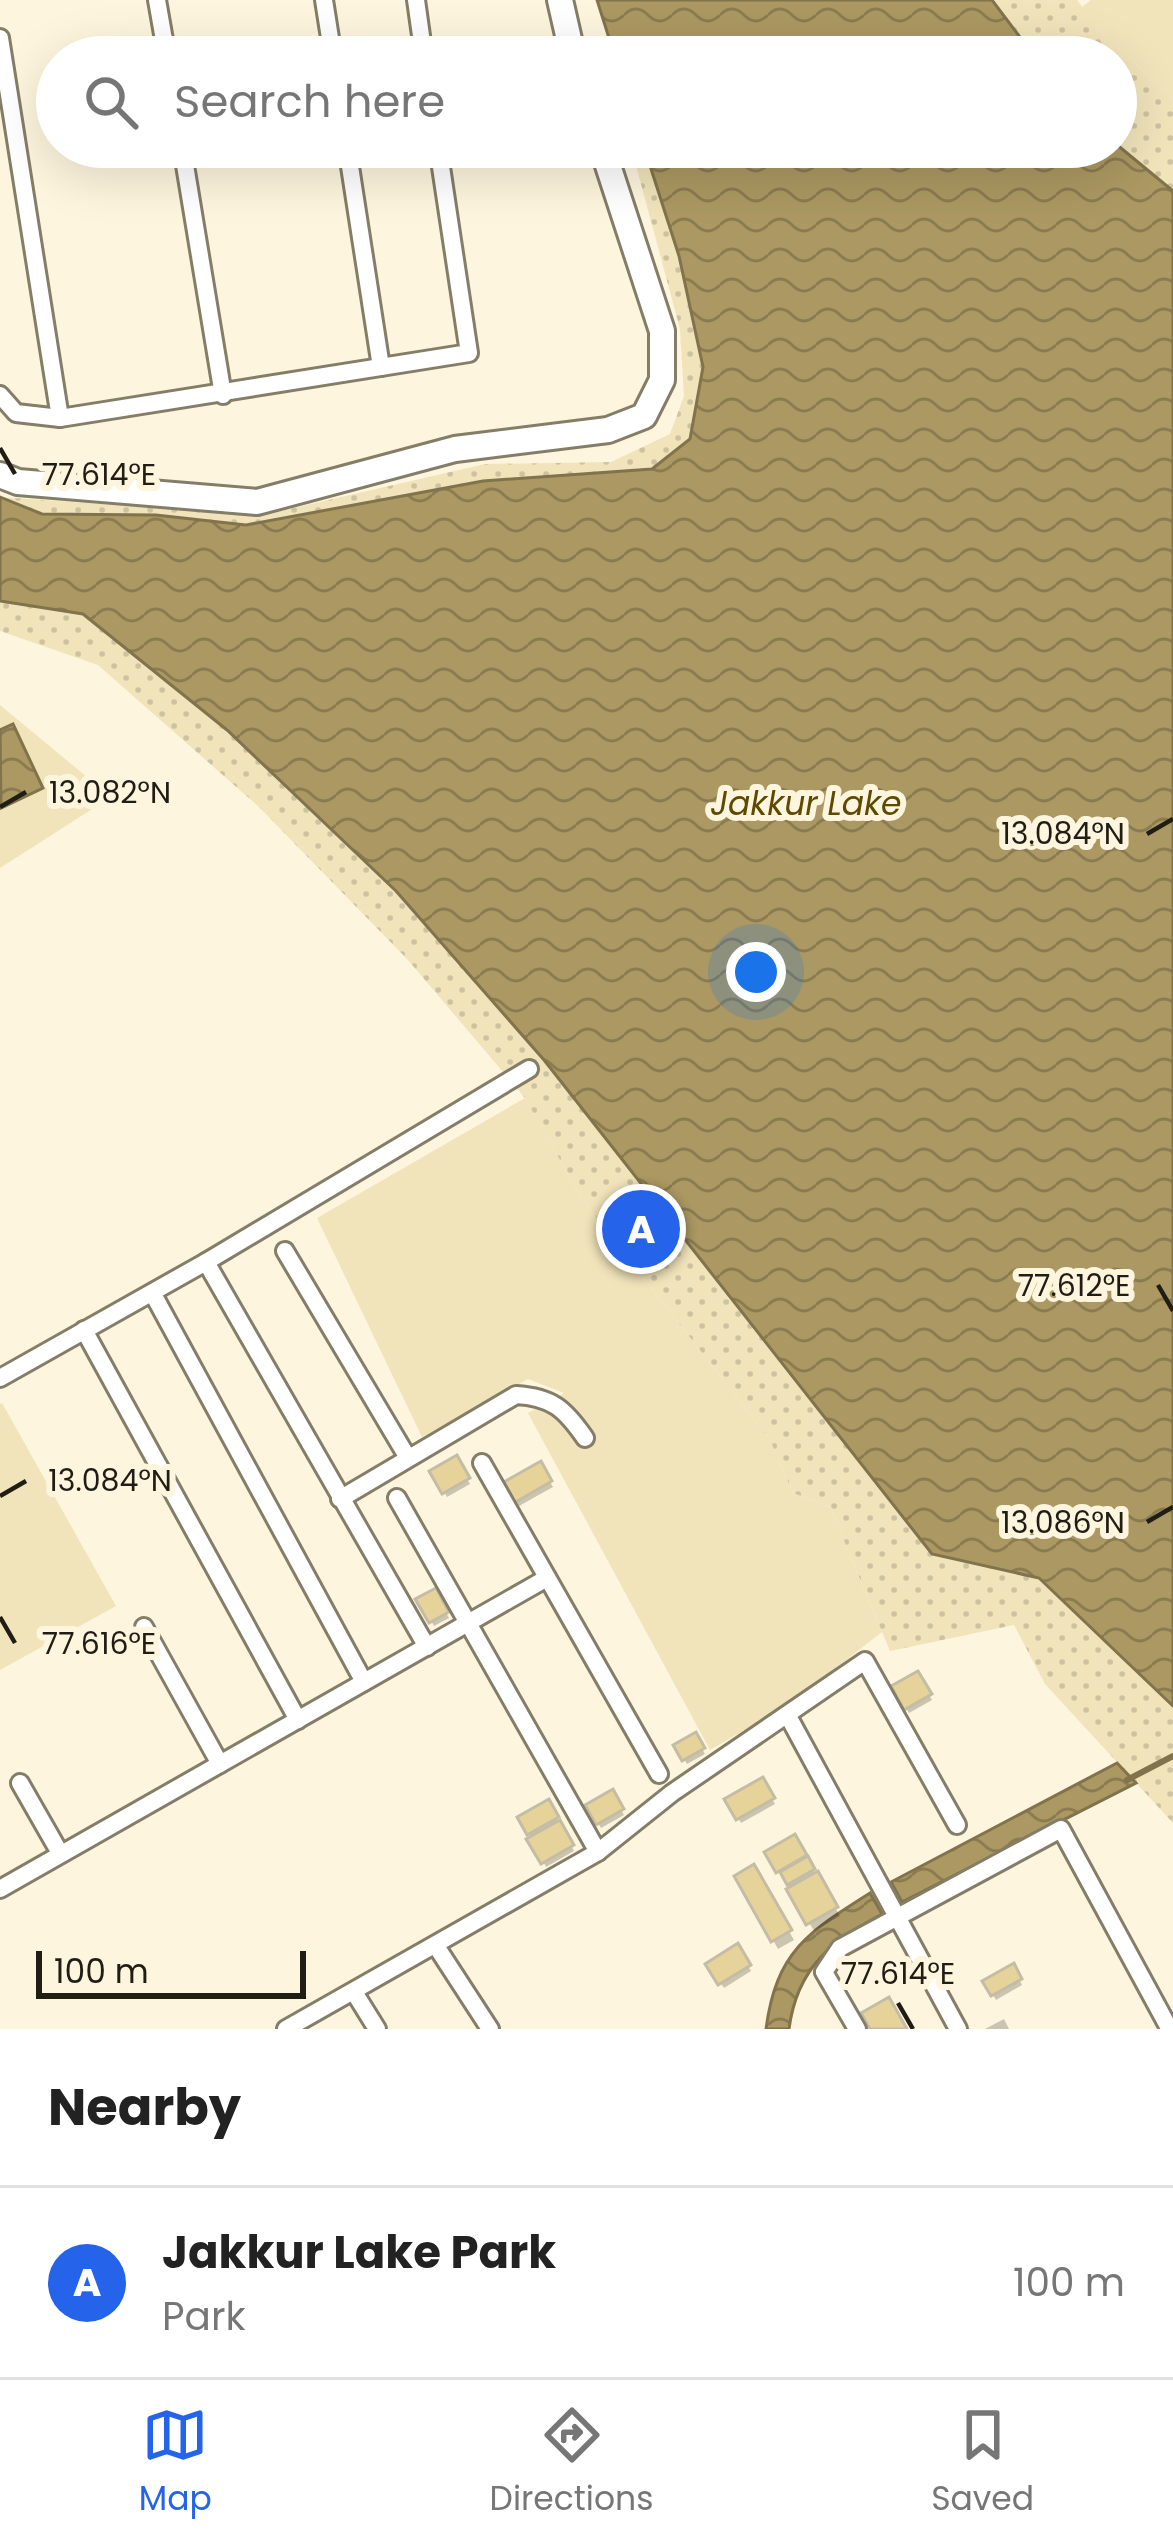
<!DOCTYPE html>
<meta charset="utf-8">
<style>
:root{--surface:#fff;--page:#f6f6f6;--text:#222;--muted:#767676;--line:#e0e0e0;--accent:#2563eb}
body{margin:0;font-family:Poppins,sans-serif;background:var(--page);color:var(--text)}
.scale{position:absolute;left:36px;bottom:30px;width:270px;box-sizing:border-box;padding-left:12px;border:6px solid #201d14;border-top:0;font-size:33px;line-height:42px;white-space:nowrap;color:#201d14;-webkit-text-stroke:9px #fdf5dd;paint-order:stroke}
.you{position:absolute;left:756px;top:972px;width:42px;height:42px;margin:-30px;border:9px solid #fff;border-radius:50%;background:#1a73e8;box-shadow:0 0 0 18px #1a73e833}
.badge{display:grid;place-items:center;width:78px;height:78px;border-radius:50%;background:var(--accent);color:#fff;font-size:39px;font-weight:700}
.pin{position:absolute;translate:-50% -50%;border:6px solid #fff;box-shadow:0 3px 12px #0006}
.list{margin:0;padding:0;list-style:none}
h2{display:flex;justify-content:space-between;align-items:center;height:156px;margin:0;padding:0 48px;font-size:51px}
h2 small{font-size:39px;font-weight:400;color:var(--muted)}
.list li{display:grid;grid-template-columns:78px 1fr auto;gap:36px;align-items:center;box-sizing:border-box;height:192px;padding:0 48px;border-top:3px solid var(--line)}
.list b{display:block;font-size:45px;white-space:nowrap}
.list p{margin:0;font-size:39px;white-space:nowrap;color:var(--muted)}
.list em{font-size:39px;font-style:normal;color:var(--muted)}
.icon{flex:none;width:66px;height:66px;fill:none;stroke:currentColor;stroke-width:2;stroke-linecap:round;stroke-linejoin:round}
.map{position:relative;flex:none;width:1173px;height:2029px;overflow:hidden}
.search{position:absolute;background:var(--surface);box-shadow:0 12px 48px #0002;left:36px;right:36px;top:36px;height:132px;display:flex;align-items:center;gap:30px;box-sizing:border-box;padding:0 42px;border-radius:66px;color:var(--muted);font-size:45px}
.sheet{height:348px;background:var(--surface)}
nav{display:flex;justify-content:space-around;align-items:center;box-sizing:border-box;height:168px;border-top:3px solid var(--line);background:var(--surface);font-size:33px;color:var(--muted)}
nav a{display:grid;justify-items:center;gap:6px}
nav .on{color:var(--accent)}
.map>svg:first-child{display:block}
</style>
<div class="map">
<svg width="1173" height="2029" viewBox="0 0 1173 2029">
<defs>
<pattern id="park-dots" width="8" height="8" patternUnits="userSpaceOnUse" patternTransform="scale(3)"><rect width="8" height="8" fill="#f1e4bb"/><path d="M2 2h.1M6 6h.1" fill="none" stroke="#cec3a0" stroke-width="1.8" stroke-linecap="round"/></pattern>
<pattern id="water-waves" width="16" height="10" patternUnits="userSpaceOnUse" patternTransform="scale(3)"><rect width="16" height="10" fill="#ab9862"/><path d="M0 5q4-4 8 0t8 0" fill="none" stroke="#8b7b50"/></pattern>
</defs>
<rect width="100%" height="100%" fill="#fdf5dd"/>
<g fill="#f1e4bb">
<polygon points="1091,0 1173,0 1173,98 1105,36 1082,7"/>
<polygon points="0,705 111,797 0,868"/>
<polygon points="525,1098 582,1199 770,1440 793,1493 830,1507 882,1632 791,1703 710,1750 528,1413 564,1393 528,1379 422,1437 317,1218"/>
<polygon points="2,1403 116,1606 0,1670 0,1404"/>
</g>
<g fill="url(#park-dots)">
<polygon points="992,0 1077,0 1105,36 1173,98 1173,191 1116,144 1116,57 1035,57"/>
<polygon points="631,147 644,147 679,256 703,367 690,439 652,469 483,481 246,526 155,515 42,514 0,497 263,515 485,464 611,462 670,434 684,396 680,329"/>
<polygon points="0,601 82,614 227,730 396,891 544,1060 932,1553 1039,1578 1173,1706 1173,1823 1045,1684 1014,1625 890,1651 830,1507 793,1493 770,1440 582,1199 525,1098 408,960 259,807 98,665 0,631"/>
</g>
<g fill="url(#water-waves)" stroke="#81734b" stroke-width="3">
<polygon points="597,0 992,0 1035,57 615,57"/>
<polygon points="1116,144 1173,191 1173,1706 1039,1578 932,1554 544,1060 396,891 227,730 83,614 0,601 0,497 42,514 156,515 246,525 483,481 652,469 690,439 703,367 679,256 644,147"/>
<polygon points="13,724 43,788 1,808 0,730"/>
<polygon points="1117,1763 1136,1783 902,1902 891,1882"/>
<path d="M 870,1893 L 882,1914 C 832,1941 797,1967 789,2029 L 766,2029 C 776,1952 808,1932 870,1893 Z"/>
</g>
<g fill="#0003">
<polygon points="456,1459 470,1484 447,1497 433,1472"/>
<polygon points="540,1465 553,1487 519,1506 506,1484"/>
<polygon points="434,1592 449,1618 434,1626 419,1600"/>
<polygon points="917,1675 932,1700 909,1713 895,1688"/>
<polygon points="695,1736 705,1754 687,1764 677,1746"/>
<polygon points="762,1781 775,1804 741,1823 728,1800"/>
<polygon points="612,1793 624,1815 601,1828 589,1806"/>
<polygon points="548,1803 574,1851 546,1867 521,1818"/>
<polygon points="794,1838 840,1916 814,1931 768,1853"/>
<polygon points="753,1869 794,1940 778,1949 738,1877"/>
<polygon points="737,1947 751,1971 724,1988 709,1965"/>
<polygon points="1013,1967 1022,1985 996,2000 986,1982"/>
<polygon points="1004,2019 1009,2029 985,2029"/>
</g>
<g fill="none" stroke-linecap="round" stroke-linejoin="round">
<polyline stroke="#81734b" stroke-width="6" points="1127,1780 1173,1756"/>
</g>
<g fill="#e6d39a" stroke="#c4bda6" stroke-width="3">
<polygon points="457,1455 470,1478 442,1494 429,1471"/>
<polygon points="541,1461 552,1481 514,1503 502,1483"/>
<polygon points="436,1588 449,1612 429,1623 415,1599"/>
<polygon points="918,1671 932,1694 904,1710 891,1686"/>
<polygon points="696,1732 705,1748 682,1761 673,1745"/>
<polygon points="763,1777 775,1798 736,1820 724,1799"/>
<polygon points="613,1789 624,1809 596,1825 585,1805"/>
<polygon points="549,1799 559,1817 527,1835 517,1817"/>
<polygon points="560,1820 574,1845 541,1864 526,1839"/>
<polygon points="795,1834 807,1855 776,1873 764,1852"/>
<polygon points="808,1856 815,1869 787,1885 780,1872"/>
<polygon points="754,1864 792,1930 771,1942 734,1876"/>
<polygon points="818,1871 838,1907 806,1925 786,1889"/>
<polygon points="738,1943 751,1965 718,1985 705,1964"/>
<polygon points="1014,1963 1022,1979 991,1996 982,1981"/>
<polygon points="889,1997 907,2029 870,2029 861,2013"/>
</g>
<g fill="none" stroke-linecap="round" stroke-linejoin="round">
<defs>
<g id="street">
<polyline points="157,0 167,57"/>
<polyline points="324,0 333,57"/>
<polyline points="416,0 424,57"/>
<polyline points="0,38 60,418"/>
<polyline points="182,147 223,395"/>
<polyline points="347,147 381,367"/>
<polyline points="0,395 16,413 60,418 469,353 438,147"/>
<polyline points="285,1251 408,1458"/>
<polyline points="206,1262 529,1069"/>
<polyline points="153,1294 364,1682"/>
<polyline points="84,1330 298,1720"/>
<polyline points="0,1378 206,1262 427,1647"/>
<polyline points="482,1463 659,1774"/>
<polyline points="397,1498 598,1852"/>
<path d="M 340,1499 L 516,1395 C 552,1397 565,1409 585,1438"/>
<polyline points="144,1627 220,1764"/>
<polyline points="788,1716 958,2029"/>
<polyline points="20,1783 60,1853"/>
<polyline points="0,1889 547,1578"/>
<polyline points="436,1946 490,2029"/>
<polyline points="354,1992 377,2029"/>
<polyline points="286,2029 598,1852 672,1793 865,1661 957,1825"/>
<polyline points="857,2029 824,1972 840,1948 1061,1829 1169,2028"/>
</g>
<g id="secondary">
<polyline points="560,0 573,57"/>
<polyline points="0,475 18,482 257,502 455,449 608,430 644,416 662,380 662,331 602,147"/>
</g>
</defs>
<use href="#street" stroke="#847d68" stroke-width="22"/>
<use href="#secondary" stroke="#847d68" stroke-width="30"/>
<use href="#street" stroke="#fff" stroke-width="16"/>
<use href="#secondary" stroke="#fff" stroke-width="24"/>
</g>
<path fill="none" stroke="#201d14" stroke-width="4.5" d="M 0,448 L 15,474M 0,807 L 26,792M 1147,834 L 1173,819M 1158,1285 L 1173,1311M 0,1496 L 26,1481M 1147,1522 L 1173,1507M 0,1617 L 15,1643M 898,2003 L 913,2029"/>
<g text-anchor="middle" stroke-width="12" stroke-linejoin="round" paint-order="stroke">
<g font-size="33" font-style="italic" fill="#5d4a00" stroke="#fdf5dd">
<text x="806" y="815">Jakkur Lake</text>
</g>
</g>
<g font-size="30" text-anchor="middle" fill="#201d14" stroke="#fdf5dd" stroke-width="12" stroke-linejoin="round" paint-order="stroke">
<text x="99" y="485">77.614°E</text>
<text x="110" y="803">13.082°N</text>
<text x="1063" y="844">13.084°N</text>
<text x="1074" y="1296">77.612°E</text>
<text x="110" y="1491">13.084°N</text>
<text x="1063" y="1533">13.086°N</text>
<text x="99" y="1654">77.616°E</text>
<text x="898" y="1984">77.614°E</text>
</g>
</svg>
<div class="scale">100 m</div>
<div class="you"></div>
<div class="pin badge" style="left:641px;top:1229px">A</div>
<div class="search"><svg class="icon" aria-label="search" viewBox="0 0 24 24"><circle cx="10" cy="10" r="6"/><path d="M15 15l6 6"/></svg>Search here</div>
</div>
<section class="sheet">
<h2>Nearby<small></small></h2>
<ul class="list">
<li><span class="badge">A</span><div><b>Jakkur Lake Park</b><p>Park</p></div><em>100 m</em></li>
</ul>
</section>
<nav>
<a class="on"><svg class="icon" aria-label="map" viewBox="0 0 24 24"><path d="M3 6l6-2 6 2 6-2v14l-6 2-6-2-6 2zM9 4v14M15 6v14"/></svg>Map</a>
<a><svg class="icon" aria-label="directions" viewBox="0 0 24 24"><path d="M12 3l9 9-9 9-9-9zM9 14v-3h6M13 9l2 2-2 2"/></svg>Directions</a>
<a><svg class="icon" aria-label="saved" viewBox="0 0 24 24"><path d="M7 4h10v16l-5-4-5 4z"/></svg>Saved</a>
</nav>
